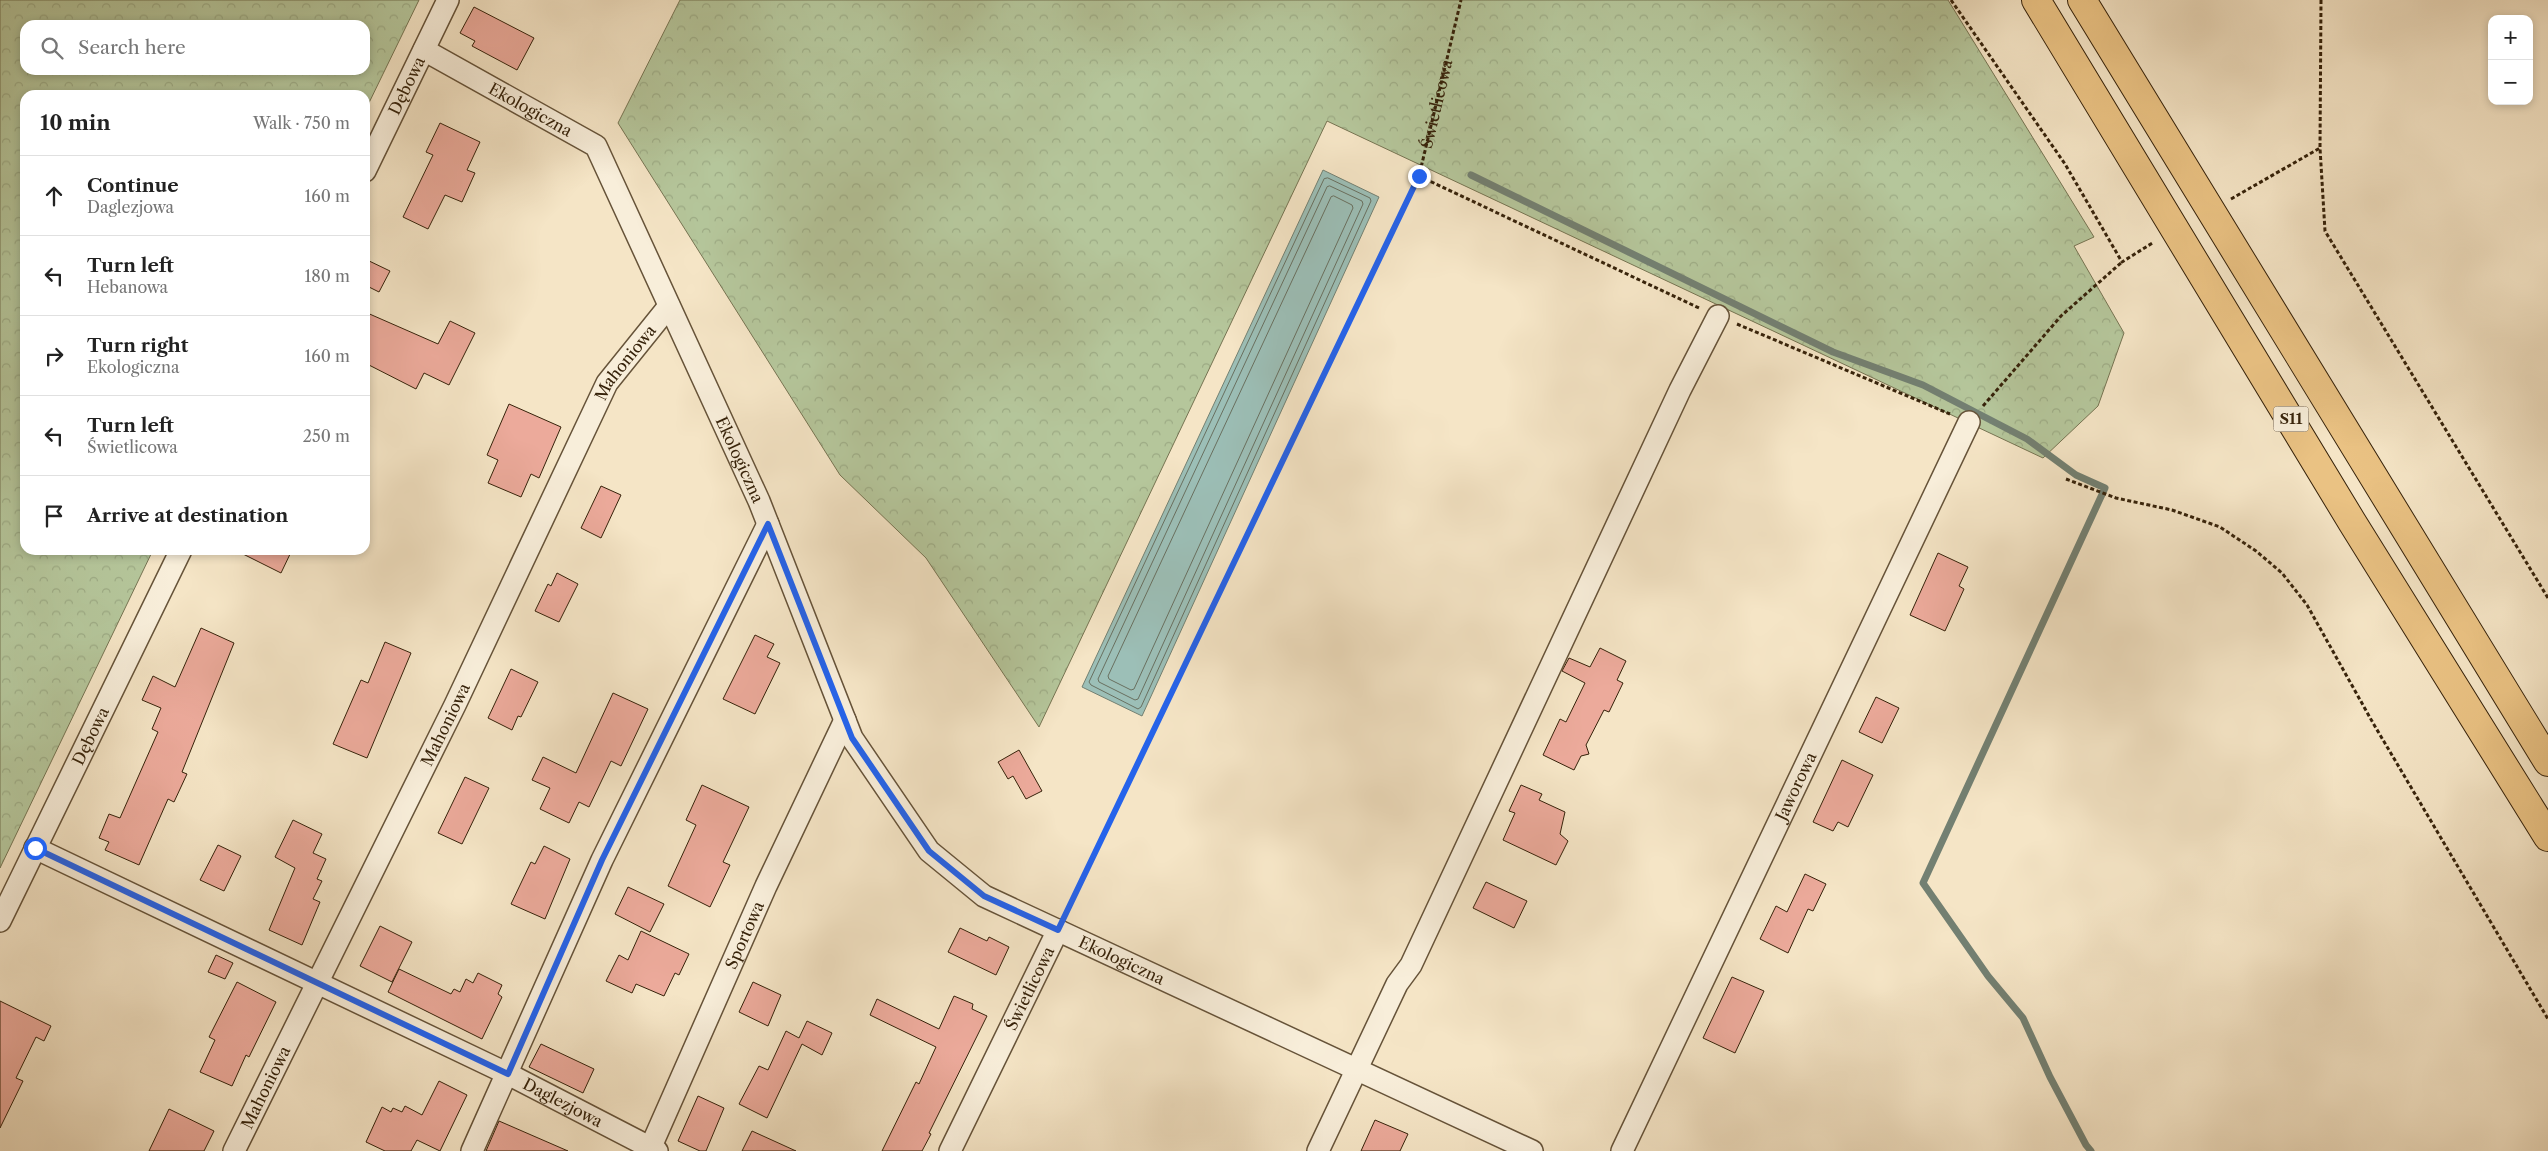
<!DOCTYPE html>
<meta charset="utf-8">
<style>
:root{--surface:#fff;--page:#f6f6f6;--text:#222;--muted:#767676;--line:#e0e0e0}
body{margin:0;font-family:"Libre Caslon Text",serif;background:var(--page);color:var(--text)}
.controls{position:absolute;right:15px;top:15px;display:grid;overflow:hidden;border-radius:10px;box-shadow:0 2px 8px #0003}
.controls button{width:45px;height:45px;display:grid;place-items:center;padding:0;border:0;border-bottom:1px solid var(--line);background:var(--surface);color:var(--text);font:25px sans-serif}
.stop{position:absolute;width:15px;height:15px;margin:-11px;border:4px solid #2563eb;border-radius:50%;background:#fff}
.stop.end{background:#2563eb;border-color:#fff;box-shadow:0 1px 5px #0008}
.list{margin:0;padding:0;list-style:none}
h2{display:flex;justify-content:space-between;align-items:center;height:65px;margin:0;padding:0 20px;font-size:21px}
h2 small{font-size:16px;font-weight:400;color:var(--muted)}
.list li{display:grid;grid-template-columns:32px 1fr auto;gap:15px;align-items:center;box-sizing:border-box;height:80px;padding:0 20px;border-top:1px solid var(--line)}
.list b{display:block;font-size:19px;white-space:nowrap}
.list p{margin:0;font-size:16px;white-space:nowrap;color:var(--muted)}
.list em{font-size:16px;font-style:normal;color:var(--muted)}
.icon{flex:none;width:28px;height:28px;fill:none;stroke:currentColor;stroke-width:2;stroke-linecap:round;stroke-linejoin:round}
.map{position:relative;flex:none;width:2548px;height:1151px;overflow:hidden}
.search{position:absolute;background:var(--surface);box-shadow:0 2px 8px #0003;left:20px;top:20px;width:350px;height:55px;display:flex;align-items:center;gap:12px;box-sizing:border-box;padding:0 18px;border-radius:15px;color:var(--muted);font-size:19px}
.panel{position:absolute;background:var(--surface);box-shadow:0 2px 8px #0003;left:20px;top:90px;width:350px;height:465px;border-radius:15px}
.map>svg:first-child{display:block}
</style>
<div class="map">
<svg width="2548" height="1151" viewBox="0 0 2548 1151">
<defs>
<pattern id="forest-crowns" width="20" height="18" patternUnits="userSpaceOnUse" patternTransform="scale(1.25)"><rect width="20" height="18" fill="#b5c69b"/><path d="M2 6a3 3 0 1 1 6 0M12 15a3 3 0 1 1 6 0" fill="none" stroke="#9caa84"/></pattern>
</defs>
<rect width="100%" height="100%" fill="#f5e5c6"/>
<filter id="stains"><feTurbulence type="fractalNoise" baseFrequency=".004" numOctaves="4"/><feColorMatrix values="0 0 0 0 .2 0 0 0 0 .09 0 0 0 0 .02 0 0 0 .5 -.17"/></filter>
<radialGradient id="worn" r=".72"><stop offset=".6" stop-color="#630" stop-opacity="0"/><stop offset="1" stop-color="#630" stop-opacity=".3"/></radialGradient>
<g fill="url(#forest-crowns)" stroke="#767452" fill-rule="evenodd">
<path d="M 0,0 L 419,0 L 365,111 L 365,95 L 25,95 L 25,550 L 153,550 L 0,868 ZM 25,25 L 365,25 L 365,70 L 25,70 Z"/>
<polygon points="680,0 1948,0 2094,237 2074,246 2124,333 2098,406 2043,458 1327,121 1039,727 926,558 840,475 618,123"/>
</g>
<polygon fill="#9cbfb7" stroke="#738072" points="1323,170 1379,197 1142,716 1082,687"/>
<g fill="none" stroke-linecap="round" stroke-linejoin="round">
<g stroke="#697060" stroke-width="1">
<polygon points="1328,178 1370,198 1371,201 1141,707 1138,709 1091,685 1089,682 1324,179"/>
<polygon points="1330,186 1362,201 1363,204 1138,699 1135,700 1099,682 1098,679 1327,187"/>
<polygon points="1334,196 1352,205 1353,208 1134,689 1131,690 1109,679 1108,676 1331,197"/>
</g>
<polyline stroke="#738072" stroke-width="7" points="1471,175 1833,352 1923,385 2027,439 2076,475 2105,488 1923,883 1988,976 2023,1018 2050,1077 2086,1145 2091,1151"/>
</g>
<g fill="#ecaa9b" stroke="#36220a">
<polygon points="474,7 534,38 517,70 472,46 475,41 460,33"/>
<polygon points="440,123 480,142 467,170 475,173 462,202 445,195 428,229 403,217 433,155 426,152"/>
<polygon points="365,259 390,271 379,292 365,285"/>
<polygon points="365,312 438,344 450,321 475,333 449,385 424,373 416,389 365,363"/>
<polygon points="509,404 561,427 539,478 531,474 521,497 488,483 498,460 487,455"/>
<polygon points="601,486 621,495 601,538 581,528"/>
<polygon points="235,550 292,550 281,573"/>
<polygon points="1938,553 1968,567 1959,586 1964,589 1945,631 1910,615"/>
<polygon points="557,573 578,584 559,622 535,611 548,584 551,586"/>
<polygon points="201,628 234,643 182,772 187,774 174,802 168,799 139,865 105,850 109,842 99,838 109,814 120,818 158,732 152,729 161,708 142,700 153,676 175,687"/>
<polygon points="755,635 774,644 767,657 780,663 755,714 723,699"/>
<polygon points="385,642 411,653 367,758 333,744 361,680 368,683"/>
<polygon points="1600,648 1626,661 1617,680 1623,683 1609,712 1604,710 1586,745 1589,754 1581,756 1574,770 1543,755 1560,719 1566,722 1585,683 1562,671 1569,658 1590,667"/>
<polygon points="511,669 538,682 521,717 518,716 512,730 488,718"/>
<polygon points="613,693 648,709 621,766 611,761 589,807 579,802 569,823 540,809 550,788 532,780 543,757 576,773"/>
<polygon points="1876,697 1899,708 1882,743 1859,732"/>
<polygon points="1019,750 1042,791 1026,799 1013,776 1008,779 998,762"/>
<polygon points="1842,760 1873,775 1848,827 1838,822 1833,831 1813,822"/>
<polygon points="465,777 489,788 462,844 438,833"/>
<polygon points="702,785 749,807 723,862 730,865 710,907 668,886 696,825 686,820"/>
<polygon points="1521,785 1542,794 1539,800 1565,812 1560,834 1568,841 1556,865 1503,840 1515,813 1509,811"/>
<polygon points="293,820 322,834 313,853 326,859 317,879 322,881 313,899 320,902 302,945 269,930 295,868 275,857"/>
<polygon points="218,845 241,856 224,891 200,880"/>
<polygon points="544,846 570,859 545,919 511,904 531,862 535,864"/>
<polygon points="1805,874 1826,884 1813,911 1808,909 1788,953 1760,939 1776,906 1787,912"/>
<polygon points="1486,882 1527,901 1514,928 1473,908"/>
<polygon points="628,887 664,904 650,932 615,914"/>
<polygon points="380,926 412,942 392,982 360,966"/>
<polygon points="960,928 987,941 989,937 1009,947 996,975 948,952"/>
<polygon points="641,931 689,954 679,975 675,973 664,996 636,984 632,993 606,981 619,955 628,960"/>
<polygon points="216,955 233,963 225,979 208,972"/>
<polygon points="399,969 451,994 454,989 460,992 466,979 473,983 478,973 502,985 498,994 502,997 482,1039 388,992"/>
<polygon points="1732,977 1764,991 1735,1053 1703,1038"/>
<polygon points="237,982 276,1002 249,1057 246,1055 232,1086 200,1072 215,1040 209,1037"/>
<polygon points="753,982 781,995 768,1026 739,1012"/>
<polygon points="954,996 973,1004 972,1009 987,1016 929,1133 931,1134 922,1151 882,1151 916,1082 919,1084 936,1047 870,1015 877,999 939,1029"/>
<polygon points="0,1001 51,1026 44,1041 36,1037 16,1078 23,1081 0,1128"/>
<polygon points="807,1021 832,1033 822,1055 802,1044 767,1118 739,1104 759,1066 768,1070 786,1031 799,1038"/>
<polygon points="541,1044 594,1069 583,1093 529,1067"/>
<polygon points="439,1081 467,1095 440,1151 417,1140 411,1151 385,1151 366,1142 382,1107 391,1112 393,1108 402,1112 405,1106 422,1115"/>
<polygon points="698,1096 724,1108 706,1151 700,1151 678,1141"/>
<polygon points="169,1109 214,1131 204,1151 149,1151"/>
<polygon points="1375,1120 1408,1134 1400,1151 1361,1151"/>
<polygon points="499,1121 568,1151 486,1151"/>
<polygon points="752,1131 796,1151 742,1151"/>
</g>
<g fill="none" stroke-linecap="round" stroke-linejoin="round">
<defs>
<g id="minor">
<path id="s2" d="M 424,50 L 596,146 L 759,501 L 852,738 L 929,851 L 984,896 L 1532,1151"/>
<path id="s3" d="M 365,171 L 448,0"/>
<path id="s4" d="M 35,848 L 508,1074 L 657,1151"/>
<path id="s5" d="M 0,921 L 181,550"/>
<path id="s6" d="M 234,1151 L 455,705 L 607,383 L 669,306"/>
<polyline points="472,1151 602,860 768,524"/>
<path id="s7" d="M 649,1151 L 766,886 L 845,720"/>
<path id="s8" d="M 950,1151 L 1058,930"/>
<polyline points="1318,1151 1397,984 1411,965 1680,390 1718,316"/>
<path id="s9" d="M 1622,1151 L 1969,422"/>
</g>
<g id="motorway">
<polyline points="2036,0 2352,522 2548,837"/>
<polyline points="2082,0 2548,762"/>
</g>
</defs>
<use href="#minor" stroke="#665339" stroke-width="24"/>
<use href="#motorway" stroke="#36220a" stroke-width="30"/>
<g stroke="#36220a" stroke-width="3" stroke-dasharray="4 2.5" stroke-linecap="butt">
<polyline points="1951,0 2065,164 2122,262 2154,242"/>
<polyline points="2321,0 2320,148 2325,231 2548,598"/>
<polyline points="1419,176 1699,308"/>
<polyline points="2231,199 2320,148"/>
<polyline points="1737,324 1950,414"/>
<polyline points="1983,406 2061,316 2122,262"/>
<polyline points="2066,479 2116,498 2172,510 2220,527 2256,551 2282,573 2307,605 2373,723 2548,1019"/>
<path id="s1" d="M 1067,912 L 1419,176 L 1461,0"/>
</g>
<use href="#minor" stroke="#f8eeda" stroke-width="21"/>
<use href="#motorway" stroke="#eac283" stroke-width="28"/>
</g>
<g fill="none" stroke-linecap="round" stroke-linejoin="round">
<polyline stroke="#2563eb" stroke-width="6" points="35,848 508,1074 602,860 768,524 852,738 929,851 984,896 1058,930 1419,176"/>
</g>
<g text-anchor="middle" stroke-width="4.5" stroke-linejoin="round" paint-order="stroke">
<rect fill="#f8eeda" stroke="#705f48" stroke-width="1" x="2273.5" y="406.5" width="35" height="25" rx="4"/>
<g font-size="15" font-weight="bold" fill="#36220a">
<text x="2291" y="424">S11</text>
</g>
<g font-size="16" fill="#36220a" stroke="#f8eeda">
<text dy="6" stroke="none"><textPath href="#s3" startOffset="95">Dębowa</textPath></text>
<text dy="6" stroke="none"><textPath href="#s1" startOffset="890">Świetlicowa</textPath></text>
<text dy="6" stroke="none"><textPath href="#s2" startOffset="122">Ekologiczna</textPath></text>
<text dy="6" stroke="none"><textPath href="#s6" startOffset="881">Mahoniowa</textPath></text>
<text dy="6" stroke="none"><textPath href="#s2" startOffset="542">Ekologiczna</textPath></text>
<text dy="6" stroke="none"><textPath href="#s6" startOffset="476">Mahoniowa</textPath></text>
<text dy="6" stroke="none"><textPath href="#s5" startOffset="206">Dębowa</textPath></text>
<text dy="6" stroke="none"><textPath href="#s9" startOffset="404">Jaworowa</textPath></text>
<text dy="6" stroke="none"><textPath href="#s7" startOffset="236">Sportowa</textPath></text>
<text dy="6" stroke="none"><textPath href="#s2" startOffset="1202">Ekologiczna</textPath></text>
<text dy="6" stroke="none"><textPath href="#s8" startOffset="181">Świetlicowa</textPath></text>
<text dy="6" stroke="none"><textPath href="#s6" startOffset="71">Mahoniowa</textPath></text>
<text dy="6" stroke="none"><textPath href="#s4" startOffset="586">Daglezjowa</textPath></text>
</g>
</g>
<rect width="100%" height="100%" filter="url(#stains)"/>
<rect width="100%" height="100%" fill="url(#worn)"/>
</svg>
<div class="controls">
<button>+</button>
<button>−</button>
</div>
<div class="stop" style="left:35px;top:848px"></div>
<div class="stop end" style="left:1419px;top:176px"></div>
<div class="search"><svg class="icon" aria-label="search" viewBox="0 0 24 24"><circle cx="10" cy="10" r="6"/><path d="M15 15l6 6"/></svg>Search here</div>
<section class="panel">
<h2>10 min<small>Walk · 750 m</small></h2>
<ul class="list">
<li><svg class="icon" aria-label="ahead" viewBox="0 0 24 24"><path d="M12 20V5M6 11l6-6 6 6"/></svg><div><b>Continue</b><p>Daglezjowa</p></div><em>160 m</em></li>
<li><svg class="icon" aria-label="left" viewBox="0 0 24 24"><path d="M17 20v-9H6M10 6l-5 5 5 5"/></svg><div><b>Turn left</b><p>Hebanowa</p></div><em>180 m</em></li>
<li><svg class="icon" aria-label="right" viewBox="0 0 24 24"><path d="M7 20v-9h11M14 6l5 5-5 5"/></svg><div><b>Turn right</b><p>Ekologiczna</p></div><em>160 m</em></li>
<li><svg class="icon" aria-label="left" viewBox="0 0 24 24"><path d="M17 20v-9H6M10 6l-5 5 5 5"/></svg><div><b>Turn left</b><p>Świetlicowa</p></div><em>250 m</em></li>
<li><svg class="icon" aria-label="arrive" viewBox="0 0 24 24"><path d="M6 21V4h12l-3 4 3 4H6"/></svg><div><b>Arrive at destination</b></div></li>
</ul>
</section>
</div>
